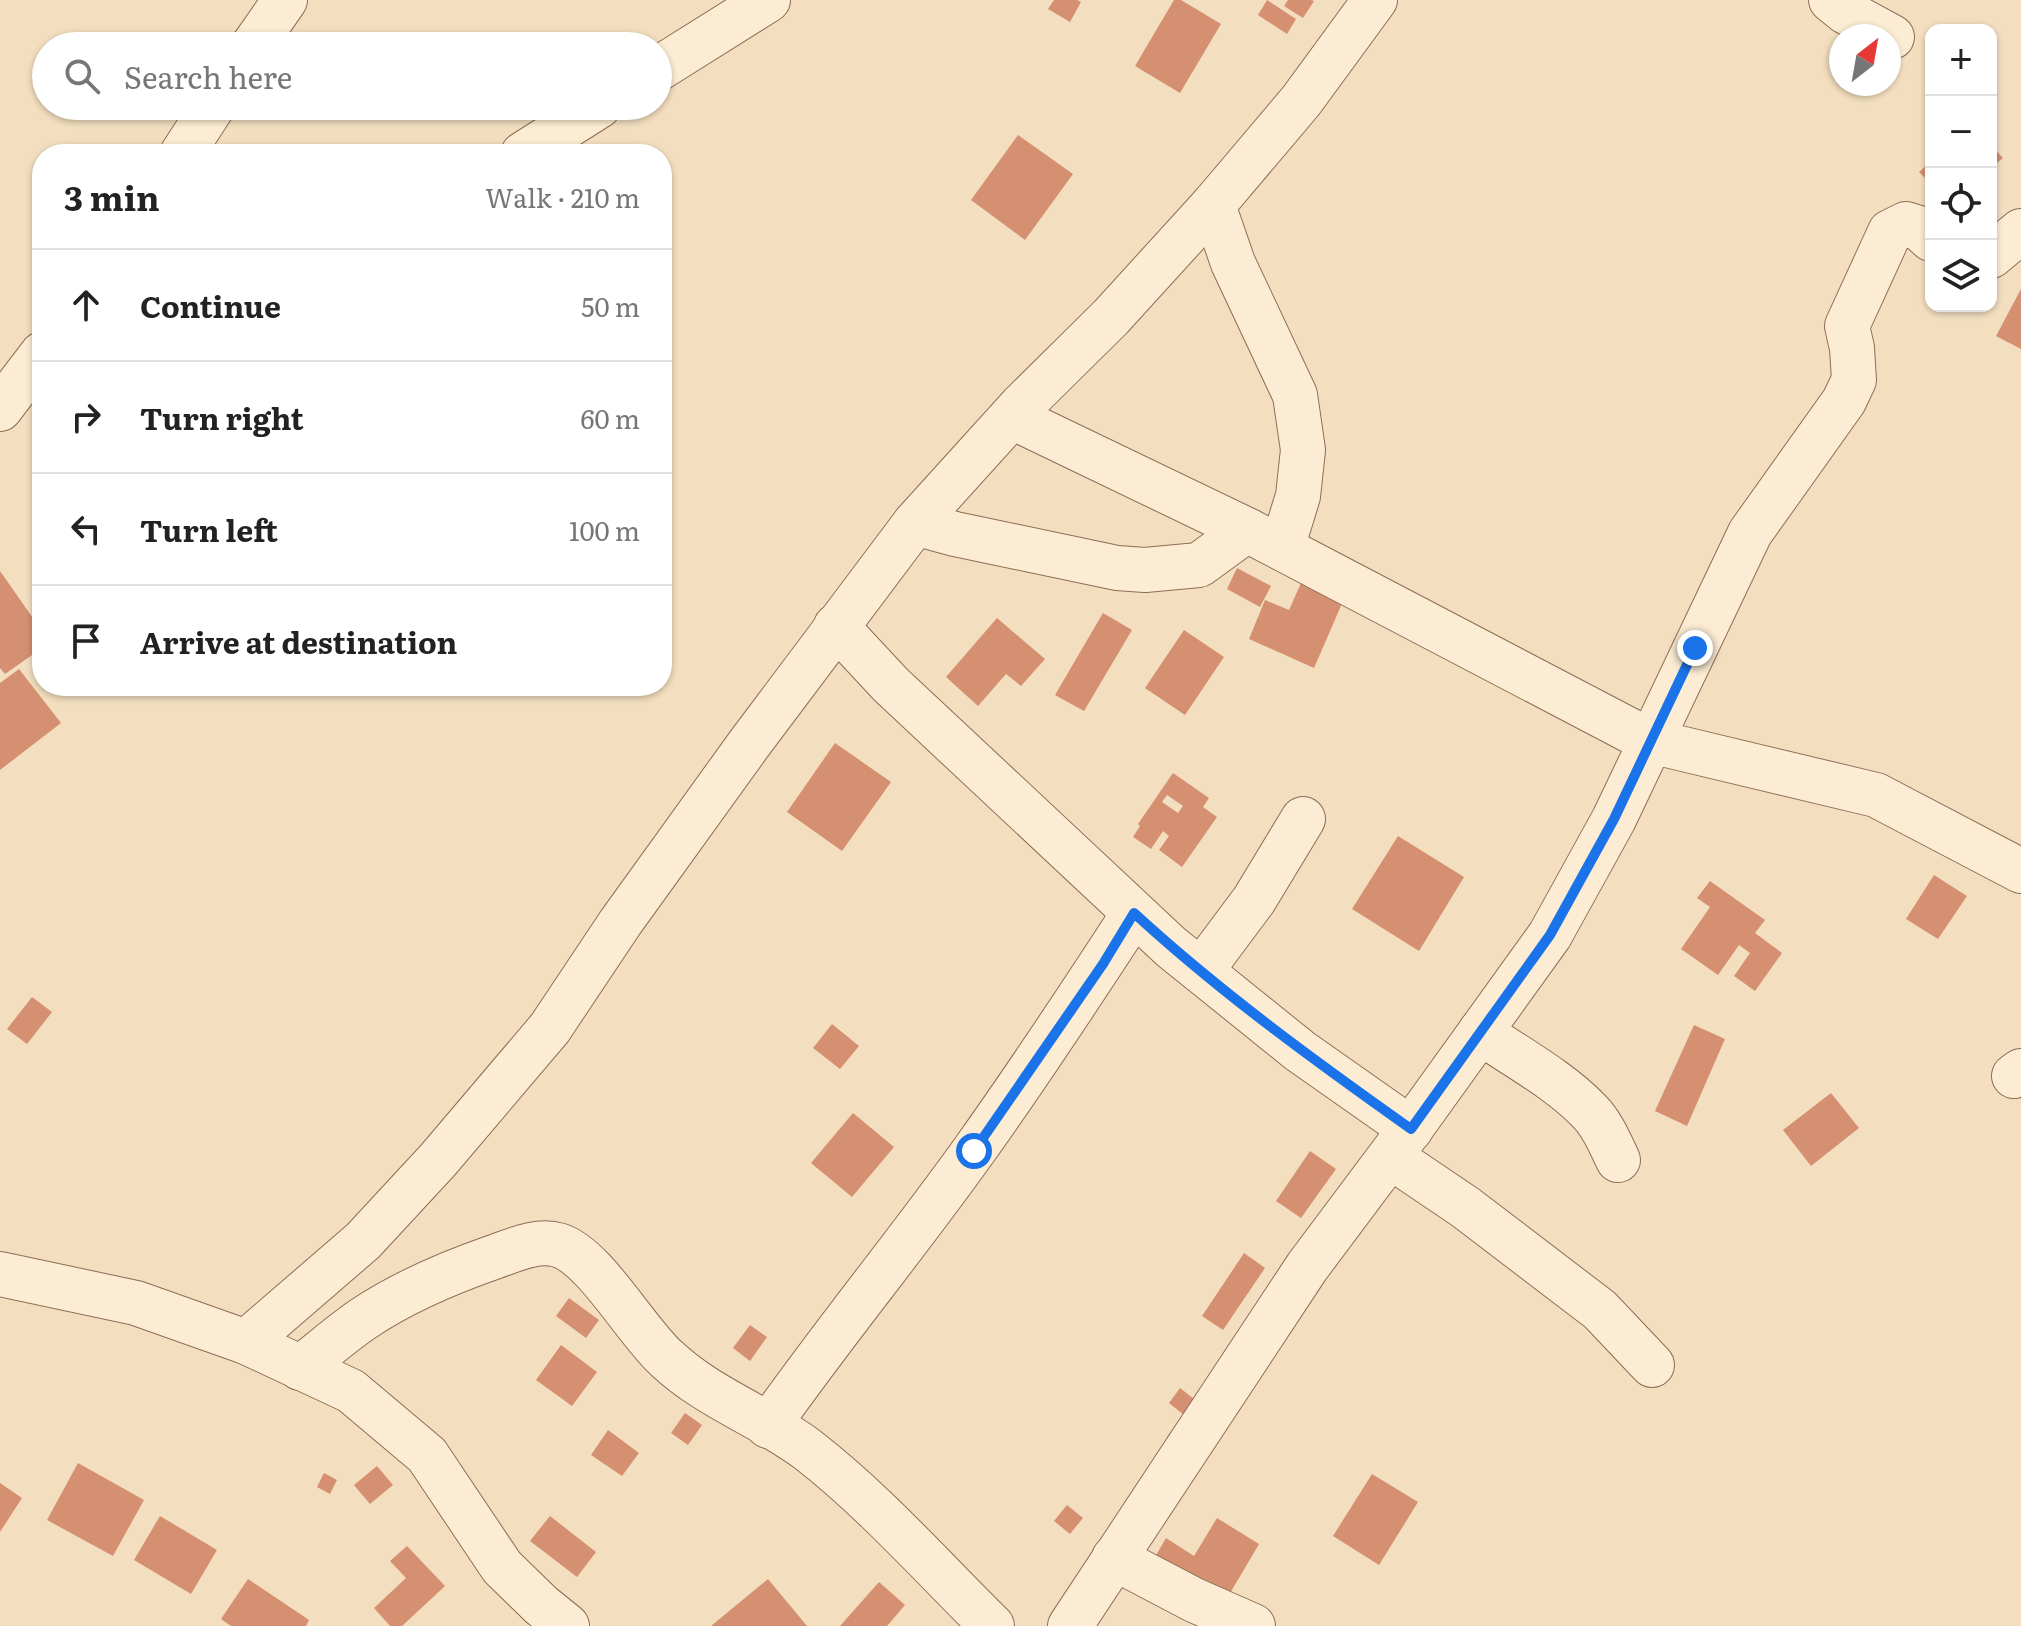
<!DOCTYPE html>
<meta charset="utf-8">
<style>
:root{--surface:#fff;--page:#f6f6f6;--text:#222;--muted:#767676;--line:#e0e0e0}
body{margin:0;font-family:Literata,serif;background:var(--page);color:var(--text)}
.controls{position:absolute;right:24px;top:24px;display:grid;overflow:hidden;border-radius:16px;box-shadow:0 2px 6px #0004}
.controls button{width:72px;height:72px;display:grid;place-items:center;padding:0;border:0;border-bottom:2px solid var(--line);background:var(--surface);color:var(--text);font:40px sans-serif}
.compass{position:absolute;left:1829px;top:24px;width:72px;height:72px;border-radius:50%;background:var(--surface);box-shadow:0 2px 6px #0004;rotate:31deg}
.stop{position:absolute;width:24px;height:24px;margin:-18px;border:6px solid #1a73e8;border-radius:50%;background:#fff}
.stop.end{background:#1a73e8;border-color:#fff;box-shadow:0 2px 8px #0008}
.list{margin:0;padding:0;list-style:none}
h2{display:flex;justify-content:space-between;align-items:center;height:104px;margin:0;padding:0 32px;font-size:34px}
h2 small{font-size:26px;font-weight:400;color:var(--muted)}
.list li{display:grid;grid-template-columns:52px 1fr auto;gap:24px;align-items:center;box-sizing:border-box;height:112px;padding:0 32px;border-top:2px solid var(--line)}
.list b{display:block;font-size:30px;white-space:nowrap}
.list em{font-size:26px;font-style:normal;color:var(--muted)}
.icon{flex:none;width:44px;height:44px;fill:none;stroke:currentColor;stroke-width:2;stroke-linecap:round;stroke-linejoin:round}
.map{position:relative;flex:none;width:2021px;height:1626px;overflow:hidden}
.search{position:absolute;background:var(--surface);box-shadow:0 2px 6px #0004;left:32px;top:32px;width:640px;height:88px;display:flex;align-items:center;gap:20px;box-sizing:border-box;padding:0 28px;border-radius:44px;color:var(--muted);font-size:30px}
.panel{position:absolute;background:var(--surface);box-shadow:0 2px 6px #0004;left:32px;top:144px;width:640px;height:552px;border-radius:32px}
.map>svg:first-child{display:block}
</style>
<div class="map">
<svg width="2021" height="1626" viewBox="0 0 2021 1626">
<rect width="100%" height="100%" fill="#f3debf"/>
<g fill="#d59071" fill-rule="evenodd">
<polygon points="1054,0 1077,0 1081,2 1070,22 1048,9"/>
<polygon points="1174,0 1181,0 1221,24 1180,93 1135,66"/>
<polygon points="1267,0 1296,19 1287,34 1258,15"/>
<polygon points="1288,0 1311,0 1314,1 1303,18 1284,6"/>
<polygon points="1018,135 1073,174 1025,240 971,200"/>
<polygon points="1991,145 2003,158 1991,168"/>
<polygon points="1931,161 1931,184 1919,172"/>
<polygon points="2021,289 2021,349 1996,336"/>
<polygon points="1237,568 1271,586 1260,607 1227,589"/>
<polygon points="0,571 42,631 42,648 5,674 0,668"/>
<polygon points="1305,574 1347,592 1314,668 1249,639 1265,600 1289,610"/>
<polygon points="1103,613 1132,630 1084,711 1055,695"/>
<polygon points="997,618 1045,659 1021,686 1006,674 978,706 946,677"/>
<polygon points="1184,630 1224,657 1185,715 1145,688"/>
<polygon points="19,669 61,723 0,770 0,683"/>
<polygon points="835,743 891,782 842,851 787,812"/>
<path d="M 1173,773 L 1209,798 L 1203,807 L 1217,817 L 1182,867 L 1159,850 L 1169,836 L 1163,831 L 1151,849 L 1133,837 L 1140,826 L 1138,824 ZM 1167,795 L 1183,806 L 1178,813 L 1162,802 Z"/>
<polygon points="1398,836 1464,877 1419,951 1352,909"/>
<polygon points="1934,875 1967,896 1938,939 1906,919"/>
<polygon points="1710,881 1765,920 1755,933 1782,953 1755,991 1734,976 1750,953 1739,945 1718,975 1681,949 1710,907 1697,898"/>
<polygon points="32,997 52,1012 27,1044 7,1029"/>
<polygon points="832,1024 859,1046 840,1069 813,1048"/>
<polygon points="1694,1025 1725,1039 1687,1126 1655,1111"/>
<polygon points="1831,1093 1859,1128 1811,1166 1783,1130"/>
<polygon points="853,1113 894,1147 852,1197 811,1163"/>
<polygon points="1310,1151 1336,1169 1301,1218 1276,1201"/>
<polygon points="1244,1253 1265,1268 1223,1330 1202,1316"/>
<polygon points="569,1298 599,1320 586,1338 556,1316"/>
<polygon points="750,1325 767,1337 750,1361 733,1348"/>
<polygon points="561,1345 597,1372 572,1406 536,1380"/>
<polygon points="1180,1388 1208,1410 1181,1447 1167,1437 1184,1415 1169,1403"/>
<polygon points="685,1413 702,1425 688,1445 671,1433"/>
<polygon points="608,1430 639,1453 622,1476 591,1455"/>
<polygon points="78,1463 144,1500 113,1556 47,1520"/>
<polygon points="377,1466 393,1485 370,1504 354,1485"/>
<polygon points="324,1473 337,1480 330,1494 317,1487"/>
<polygon points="1372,1474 1418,1502 1379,1565 1333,1536"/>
<polygon points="0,1483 22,1498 0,1532"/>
<polygon points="1067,1505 1083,1518 1070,1534 1054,1521"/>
<polygon points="160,1516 217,1550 191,1594 134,1560"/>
<polygon points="550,1516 596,1552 577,1577 530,1541"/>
<polygon points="1217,1518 1259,1544 1226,1600 1155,1557 1166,1538 1194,1556"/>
<polygon points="407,1546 445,1586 402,1626 390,1626 374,1608 406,1578 390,1561"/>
<polygon points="248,1579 309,1620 306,1626 231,1626 221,1619"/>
<polygon points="768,1579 807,1626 711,1626"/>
<polygon points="879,1582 905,1605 887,1626 840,1626"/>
</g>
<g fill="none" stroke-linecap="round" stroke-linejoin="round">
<defs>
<g id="street">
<polyline points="1831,0 1846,12 1892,37"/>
<polyline points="253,46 285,0"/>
<polyline points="658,69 768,0"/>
<polyline points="182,154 213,106"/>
<polyline points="523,154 599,106"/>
<polyline points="1213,205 1233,263 1295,395 1303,450 1298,496 1282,548"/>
<polyline points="1991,256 2021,231"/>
<polyline points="0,409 42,354"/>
<polyline points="1012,417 1247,530 1650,741 1876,795 2021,871"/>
<polyline points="915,523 955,534 1117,568 1145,570 1199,565 1247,530"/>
<polyline points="836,626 891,685 1171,947 1300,1051 1411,1129"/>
<polyline points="1201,971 1254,900 1303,819"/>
<path d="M 1480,1032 C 1516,1057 1558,1079 1589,1111 C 1602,1124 1610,1143 1618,1160"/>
<polyline points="2014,1076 2021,1071"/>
<polyline points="1391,1157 1465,1207 1600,1310 1652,1365"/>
<polyline points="0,1274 136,1303 246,1342 351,1391 427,1455 502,1567 541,1605 567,1626"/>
<polyline points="246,1342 363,1241 438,1160 550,1028 620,923 749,744 915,523 1021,406 1111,317 1213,205 1301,101 1375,0"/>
<path d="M 300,1368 C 321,1352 341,1334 363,1319 C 403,1292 448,1273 494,1257 C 514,1250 537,1239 558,1245 C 594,1255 636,1331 666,1358 C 708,1398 763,1416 808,1450 C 875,1502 932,1567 992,1626"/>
<path d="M 768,1426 C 834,1332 908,1243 975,1149 C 1030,1072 1082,993 1134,913"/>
<polyline points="1114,1558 1194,1600 1253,1626"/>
<polyline points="1070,1626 1307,1267 1414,1124 1550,935 1614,819 1750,533 1844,401 1854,380 1852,348 1847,326 1890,232 1906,224 1919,228 1931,239"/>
</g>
</defs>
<use href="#street" stroke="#8e6d55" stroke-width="46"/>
<use href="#street" stroke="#fcecd3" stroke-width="44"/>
</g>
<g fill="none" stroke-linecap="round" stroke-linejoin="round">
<path stroke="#1a73e8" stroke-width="10" d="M 974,1151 L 1103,964 L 1134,913 C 1220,992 1315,1061 1411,1129 L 1550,935 L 1614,819 L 1695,648"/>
</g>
</svg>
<div class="controls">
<button>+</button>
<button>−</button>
<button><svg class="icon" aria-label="locate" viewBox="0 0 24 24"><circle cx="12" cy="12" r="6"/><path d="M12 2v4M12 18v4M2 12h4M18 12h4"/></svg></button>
<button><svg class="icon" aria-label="layers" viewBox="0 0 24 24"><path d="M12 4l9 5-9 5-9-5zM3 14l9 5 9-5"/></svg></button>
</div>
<svg class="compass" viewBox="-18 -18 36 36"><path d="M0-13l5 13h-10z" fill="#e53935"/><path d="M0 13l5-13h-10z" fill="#767676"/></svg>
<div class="stop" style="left:974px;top:1151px"></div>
<div class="stop end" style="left:1695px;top:648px"></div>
<div class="search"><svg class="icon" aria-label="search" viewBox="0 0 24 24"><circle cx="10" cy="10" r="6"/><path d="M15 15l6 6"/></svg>Search here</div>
<section class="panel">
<h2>3 min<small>Walk · 210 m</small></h2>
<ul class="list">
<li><svg class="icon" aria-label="ahead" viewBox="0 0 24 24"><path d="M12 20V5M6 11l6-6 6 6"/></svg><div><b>Continue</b></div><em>50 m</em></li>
<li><svg class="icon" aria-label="right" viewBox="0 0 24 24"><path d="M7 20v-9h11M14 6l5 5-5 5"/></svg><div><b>Turn right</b></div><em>60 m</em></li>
<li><svg class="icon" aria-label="left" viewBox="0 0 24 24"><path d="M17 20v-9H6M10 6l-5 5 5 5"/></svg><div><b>Turn left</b></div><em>100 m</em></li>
<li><svg class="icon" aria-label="arrive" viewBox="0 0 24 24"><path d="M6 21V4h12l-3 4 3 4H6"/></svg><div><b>Arrive at destination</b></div></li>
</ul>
</section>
</div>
